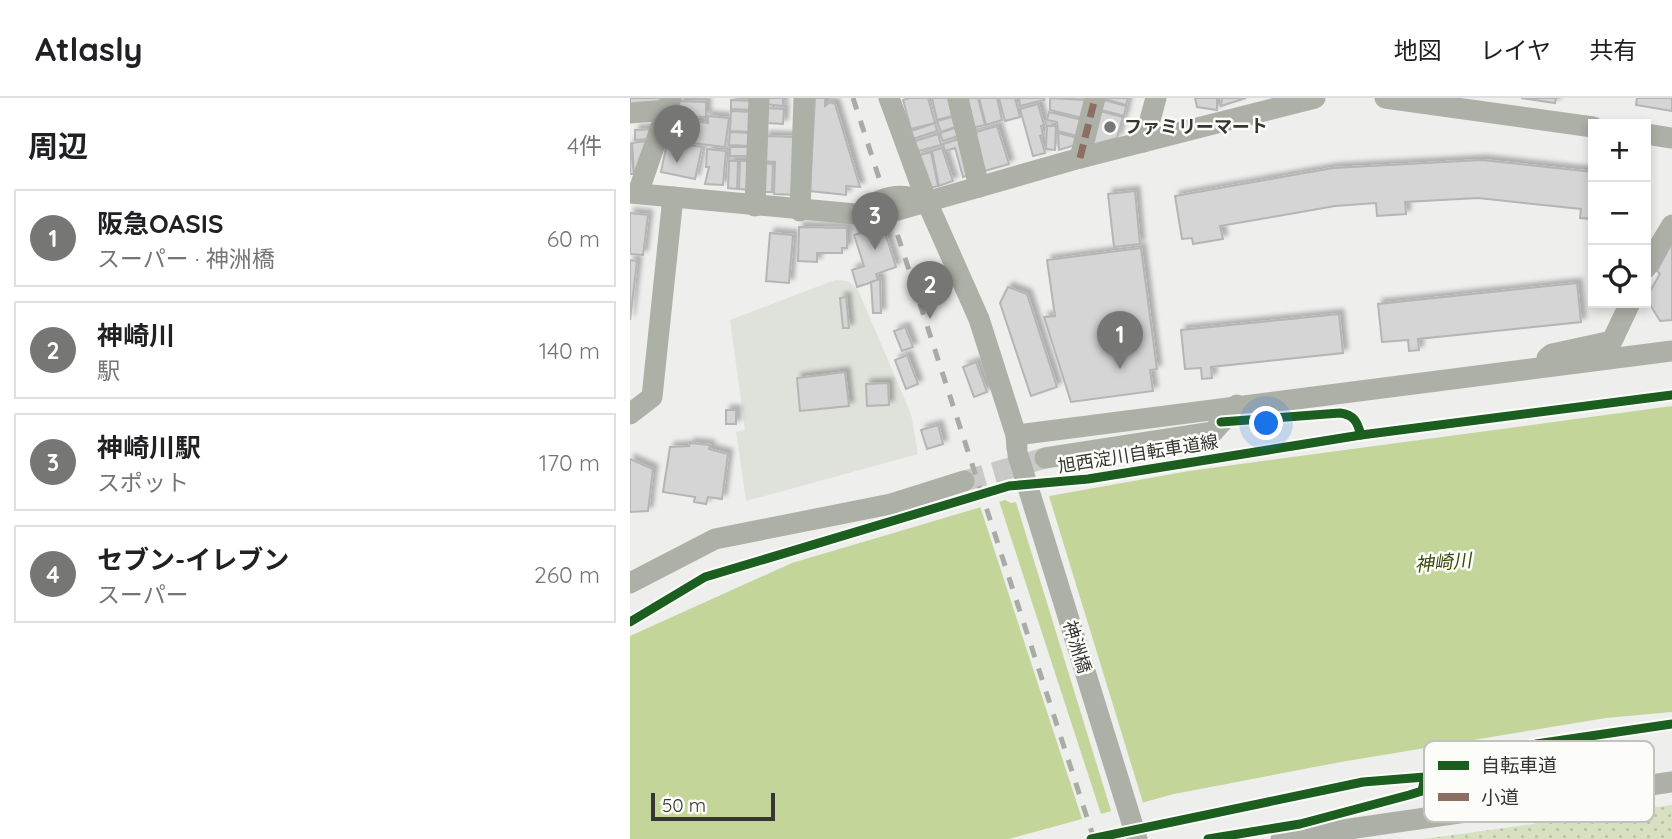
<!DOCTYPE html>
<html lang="ja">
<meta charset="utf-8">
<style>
:root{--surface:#fff;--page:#f6f6f6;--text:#202124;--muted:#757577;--line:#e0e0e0;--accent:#767675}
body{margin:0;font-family:Quicksand,"Noto Sans JP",sans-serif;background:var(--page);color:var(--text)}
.controls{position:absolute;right:21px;top:21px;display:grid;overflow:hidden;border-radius:0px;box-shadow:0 4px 10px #0003}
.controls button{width:63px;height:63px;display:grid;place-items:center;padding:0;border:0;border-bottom:2px solid var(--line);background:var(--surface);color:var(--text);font:35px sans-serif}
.scale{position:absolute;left:21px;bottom:18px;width:124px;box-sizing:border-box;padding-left:7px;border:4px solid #363635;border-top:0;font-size:19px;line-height:24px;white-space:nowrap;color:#363635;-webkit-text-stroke:5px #fcfdf9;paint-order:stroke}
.you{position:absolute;left:637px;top:326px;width:24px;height:24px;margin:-18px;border:5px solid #fff;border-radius:50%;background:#1a73e8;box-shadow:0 0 0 10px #1a73e833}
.badge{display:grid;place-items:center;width:46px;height:46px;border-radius:50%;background:var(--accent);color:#fff;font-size:23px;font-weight:700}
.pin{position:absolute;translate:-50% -58px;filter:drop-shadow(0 2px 4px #0008)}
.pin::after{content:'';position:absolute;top:37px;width:24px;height:21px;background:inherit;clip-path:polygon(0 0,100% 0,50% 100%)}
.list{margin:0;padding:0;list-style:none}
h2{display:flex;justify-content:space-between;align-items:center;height:91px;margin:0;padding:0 28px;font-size:30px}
h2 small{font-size:23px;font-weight:400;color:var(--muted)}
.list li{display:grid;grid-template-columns:46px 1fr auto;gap:21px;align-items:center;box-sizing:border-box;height:98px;margin:0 14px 14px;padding:0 14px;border:2px solid var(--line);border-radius:0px}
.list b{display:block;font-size:26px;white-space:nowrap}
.list p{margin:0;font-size:23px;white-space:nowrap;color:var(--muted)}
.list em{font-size:23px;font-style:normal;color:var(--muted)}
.icon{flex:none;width:38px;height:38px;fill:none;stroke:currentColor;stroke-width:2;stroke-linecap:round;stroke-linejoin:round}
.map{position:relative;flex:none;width:1042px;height:741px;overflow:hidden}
header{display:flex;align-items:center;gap:42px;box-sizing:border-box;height:98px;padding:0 35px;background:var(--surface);border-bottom:2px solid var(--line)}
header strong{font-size:33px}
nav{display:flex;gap:38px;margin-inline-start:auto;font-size:24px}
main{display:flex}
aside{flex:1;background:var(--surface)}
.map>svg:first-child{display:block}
</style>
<header>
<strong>Atlasly</strong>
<nav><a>地図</a><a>レイヤ</a><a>共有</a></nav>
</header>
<main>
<aside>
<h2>周辺<small>4件</small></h2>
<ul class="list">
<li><span class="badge">1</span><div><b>阪急OASIS</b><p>スーパー · 神洲橋</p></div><em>60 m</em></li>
<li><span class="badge">2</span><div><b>神崎川</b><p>駅</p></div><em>140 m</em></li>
<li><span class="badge">3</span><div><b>神崎川駅</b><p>スポット</p></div><em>170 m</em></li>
<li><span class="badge">4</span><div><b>セブン-イレブン</b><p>スーパー</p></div><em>260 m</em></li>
</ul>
</aside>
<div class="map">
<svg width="1042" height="741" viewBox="0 0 1042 741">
<defs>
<pattern id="grass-dots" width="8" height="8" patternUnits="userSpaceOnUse" patternTransform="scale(1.75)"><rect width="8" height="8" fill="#d7e1c1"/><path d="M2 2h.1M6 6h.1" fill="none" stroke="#b9c2a6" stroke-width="1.8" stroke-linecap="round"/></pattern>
<filter id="shadow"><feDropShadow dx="4.5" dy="-4.5" stdDeviation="2" flood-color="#0004"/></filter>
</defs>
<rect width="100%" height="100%" fill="#eeeeed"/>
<polygon fill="#dfe1db" points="205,182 218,183 228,192 281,316 288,356 116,403 106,334 115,332 100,222"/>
<polygon fill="url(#grass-dots)" points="1042,707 1042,741 793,741"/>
<polygon fill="#c3d599" points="1042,308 1042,614 976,620 711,664 544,696 379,741 0,741 0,538 162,465 375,402 381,405 559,373"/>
<g fill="#eeeeed">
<polygon points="418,395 514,708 482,716 385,401"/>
<polygon points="368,400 472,719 453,724 349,405"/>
</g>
<g fill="#d6d5d6" stroke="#b5b5b5" stroke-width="2" filter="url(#shadow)">
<polygon points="0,0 31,0 29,5 0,8"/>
<polygon points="135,0 153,0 153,8 135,6"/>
<polygon points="185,0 195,0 195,8 200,4 205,6 230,89 216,88 216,97 180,93"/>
<polygon points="279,0 298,0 305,25 281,31 273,2"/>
<polygon points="302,0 318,0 322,18 307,22"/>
<polygon points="334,0 348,0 355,27 341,30"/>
<polygon points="349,0 367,0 372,22 356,27"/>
<polygon points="369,0 385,0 390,19 375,23"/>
<polygon points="389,0 414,0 414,2 390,8"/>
<polygon points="420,0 456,2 452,20 420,12"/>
<polygon points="471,0 498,0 496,7"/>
<polygon points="587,0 587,12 567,9 565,0"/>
<polygon points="592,0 616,0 591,8"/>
<polygon points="891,0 926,0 925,5"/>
<polygon points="1007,0 1042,0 1042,13 1006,7"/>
<polygon points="470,1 496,8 494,18 467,11"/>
<polygon points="101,2 124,3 123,12 101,11"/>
<polygon points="48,3 76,4 76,19 48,18"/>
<polygon points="408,6 414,27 411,28 413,37 410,38 415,55 403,58 390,11"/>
<polygon points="137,10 154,11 153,26 137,25"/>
<polygon points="466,12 493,19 487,40 462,47"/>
<polygon points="101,13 123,14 122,34 100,33"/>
<polygon points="419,14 452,22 447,38 428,33 427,24 417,22"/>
<polygon points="78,18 99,20 95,49 53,44 54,39 37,38 44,20 78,25"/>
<polygon points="322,19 325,29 311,34 307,23"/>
<polygon points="305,25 307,33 280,42 278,34"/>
<polygon points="367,28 379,66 351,74 339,36"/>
<polygon points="417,28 426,28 425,52 416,51"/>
<polygon points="325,30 328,38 313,43 310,35"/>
<polygon points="22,31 19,41 5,42 5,32"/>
<polygon points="100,34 122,35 121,48 99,47"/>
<polygon points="428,35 448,40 445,47 429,52"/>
<polygon points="308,36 311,47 285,54 282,44"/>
<polygon points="135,38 168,39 165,97 144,96 145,64 133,63"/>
<polygon points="329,41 340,77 333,79 325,50 315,53 313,46"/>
<polygon points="16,43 4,76 2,45"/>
<polygon points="37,44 72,49 65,81 31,74"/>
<polygon points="0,45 4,76 0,76"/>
<rect x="100" y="49" width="21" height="9"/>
<polygon points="312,50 323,83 309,88 302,53"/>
<polygon points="77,51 96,53 93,87 75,86 79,69 76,69"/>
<polygon points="301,54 308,88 296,91 286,58"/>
<polygon points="852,62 963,74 961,121 950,120 951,111 848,100 775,104 776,116 747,118 746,105 705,108 590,128 593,141 563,146 562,140 552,141 545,98 703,70"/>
<polygon points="99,63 108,63 107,91 98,90"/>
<polygon points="110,63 122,63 120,92 109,91"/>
<polygon points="132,65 143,66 142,94 131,94"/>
<polygon points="505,93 510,146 484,149 478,96"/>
<polygon points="0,115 18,117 13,157 0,156"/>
<polygon points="253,128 266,169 246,176 248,182 227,189 222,172 234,168 224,137"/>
<polygon points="169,129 217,130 217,150 212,150 212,155 187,155 187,164 168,163"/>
<polygon points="140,135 163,137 159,185 136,183"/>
<polygon points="1042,144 1042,222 1030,223 1016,200 1030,176 1027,173"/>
<polygon points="511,150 527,271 520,272 523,293 441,304 414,219 425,218 417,162"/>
<polygon points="0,162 7,163 0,222"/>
<polygon points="250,181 251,215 243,215 241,184"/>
<polygon points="947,185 951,224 788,241 789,252 779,253 778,242 752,244 748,206"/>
<polygon points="378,189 397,196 427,289 401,298 370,205"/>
<polygon points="216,199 219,230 213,230 210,200"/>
<polygon points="709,216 713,255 581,269 582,280 572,281 571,270 555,271 551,232"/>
<polygon points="275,229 283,249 272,253 264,233"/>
<polygon points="277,257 288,286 276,291 265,262"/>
<polygon points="346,264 357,294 344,299 333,269"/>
<polygon points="215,274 219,308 170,313 167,280"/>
<polygon points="258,285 259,307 237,308 236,286"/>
<rect x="96" y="312" width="10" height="14"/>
<polygon points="308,327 313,346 297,351 291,332"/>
<polygon points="60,345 80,347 79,351 98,356 92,401 78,399 76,406 64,404 65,399 33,394 40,349 59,348"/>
<polygon points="0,361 23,371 18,413 0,414"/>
</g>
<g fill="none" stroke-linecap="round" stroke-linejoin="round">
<polyline stroke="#c9c9c8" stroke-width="21" stroke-dasharray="21 10" stroke-linecap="butt" points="334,383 415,360"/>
<g stroke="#adb0a6" stroke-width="21">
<polyline points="259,0 297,104 349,221 386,337 387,351"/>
<polyline points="328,0 349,89"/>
<polyline points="755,0 963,29"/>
<polyline points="0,15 37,12"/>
<polyline points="1016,36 1042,40"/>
<polyline points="514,44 526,0"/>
<polyline points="450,60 465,0"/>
<polyline points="0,95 247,118 450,60 685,0"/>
<polyline points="8,95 41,0"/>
<polyline points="125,108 129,0"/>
<polyline points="170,113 174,0"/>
<path d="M 231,115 C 251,97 273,94 297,104"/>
<polyline points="1016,170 1042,127"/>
<polyline points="917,260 922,256 982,243 1000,205"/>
<polyline points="0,316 22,299 43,99"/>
<polyline points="386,337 1042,253"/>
<polyline points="415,360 583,334 607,307"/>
<polyline points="0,485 85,441 261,406 334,383"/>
<polyline points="651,741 1042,684"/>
</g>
<polyline stroke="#a9aca6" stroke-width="5" stroke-dasharray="12 12" stroke-linecap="butt" points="223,0 464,741"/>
<polyline stroke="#adb0a6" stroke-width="21" points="388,357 507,741"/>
<polyline stroke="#8d6e63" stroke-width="7" stroke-dasharray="14 7" stroke-linecap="butt" points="450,60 465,0"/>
<defs>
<g id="cycleway">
<path d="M 591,324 L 710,315 C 724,317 727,323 731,337"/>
<polyline points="0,524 75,479 379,388 458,381 731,337 1042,297"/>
<polyline points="461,741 733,684 795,679 828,681 842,677 877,654 906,646 1042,626"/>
<polyline points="578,741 670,726 779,697 792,693 795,679"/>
</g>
</defs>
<use href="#cycleway" stroke="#fcfdf9" stroke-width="13"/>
<use href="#cycleway" stroke="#1b5e20" stroke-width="9"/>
</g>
<circle fill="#767675" stroke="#fcfdf9" stroke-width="2.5" cx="480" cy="29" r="7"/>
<g text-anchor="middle" stroke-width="5" stroke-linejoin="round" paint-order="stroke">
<g font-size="18" font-weight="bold" fill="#363635" stroke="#fcfdf9" text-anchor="start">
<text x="494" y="35">ファミリーマート</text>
</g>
<g font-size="18" fill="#363635" stroke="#fcfdf9">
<text transform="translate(508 356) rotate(-9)" y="6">旭西淀川自転車道線</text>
<text transform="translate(447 549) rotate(73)" y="6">神洲橋</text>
</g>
<g font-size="19" font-style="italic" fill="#394808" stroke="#fcfdf9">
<text transform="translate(813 464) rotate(-5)" y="7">神崎川</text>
</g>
</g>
<rect x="794" y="643" width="230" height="81" rx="10" fill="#fcfdf9" stroke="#c1c1be" stroke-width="2"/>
<rect x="808" y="663" width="31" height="9" fill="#1b5e20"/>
<rect x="808" y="695" width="31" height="8" fill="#8d6e63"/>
<g font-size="19" fill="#363635">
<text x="851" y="674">自転車道</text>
<text x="851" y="706">小道</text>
</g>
</svg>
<div class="controls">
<button>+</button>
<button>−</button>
<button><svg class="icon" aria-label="locate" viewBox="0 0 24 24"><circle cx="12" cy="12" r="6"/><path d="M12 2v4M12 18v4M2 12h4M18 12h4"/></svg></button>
</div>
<div class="scale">50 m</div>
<div class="you"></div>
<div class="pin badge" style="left:490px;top:271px">1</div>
<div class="pin badge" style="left:300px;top:221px">2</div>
<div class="pin badge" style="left:245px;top:152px">3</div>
<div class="pin badge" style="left:47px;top:65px">4</div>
</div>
</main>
